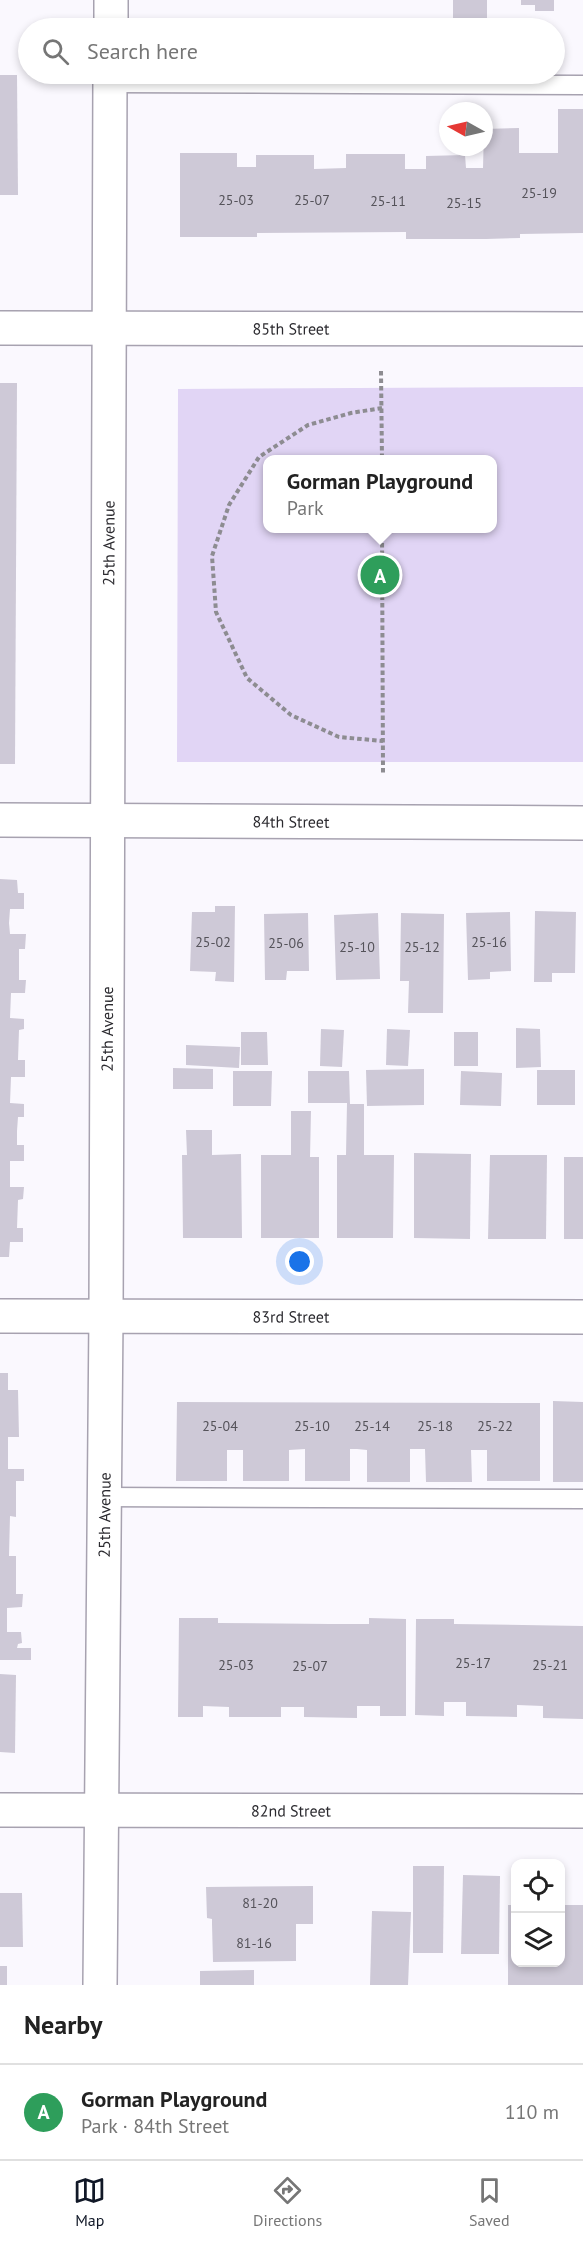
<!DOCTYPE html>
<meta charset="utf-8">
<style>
:root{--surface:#fff;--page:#f2f2f2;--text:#222;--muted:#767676;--line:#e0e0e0;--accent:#111827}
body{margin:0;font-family:"PT Sans",sans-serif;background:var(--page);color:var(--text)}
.controls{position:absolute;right:18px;bottom:18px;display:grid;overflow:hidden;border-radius:12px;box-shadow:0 3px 9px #0003}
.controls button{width:54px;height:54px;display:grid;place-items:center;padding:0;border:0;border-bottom:2px solid var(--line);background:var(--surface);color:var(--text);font:30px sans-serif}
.compass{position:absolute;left:439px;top:102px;width:54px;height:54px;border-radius:50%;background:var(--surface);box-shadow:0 3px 9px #0003;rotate:278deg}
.you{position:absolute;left:300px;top:1262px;width:21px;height:21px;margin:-15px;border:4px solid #fff;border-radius:50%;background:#1a73e8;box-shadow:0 0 0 9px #1a73e833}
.badge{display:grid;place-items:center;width:39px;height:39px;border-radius:50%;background:var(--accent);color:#fff;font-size:20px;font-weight:700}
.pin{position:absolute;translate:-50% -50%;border:3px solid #fff;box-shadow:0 2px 6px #0006}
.popup{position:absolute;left:263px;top:455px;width:234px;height:78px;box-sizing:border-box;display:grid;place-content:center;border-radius:12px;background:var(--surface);filter:drop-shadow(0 2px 4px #0005);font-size:20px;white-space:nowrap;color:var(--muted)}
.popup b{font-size:22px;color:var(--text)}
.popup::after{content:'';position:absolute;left:50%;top:100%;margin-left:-12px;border:12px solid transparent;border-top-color:var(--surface)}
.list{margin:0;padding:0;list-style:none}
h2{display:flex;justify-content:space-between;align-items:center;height:78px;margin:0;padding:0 24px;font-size:26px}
h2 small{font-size:20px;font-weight:400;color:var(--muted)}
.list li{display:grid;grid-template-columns:39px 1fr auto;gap:18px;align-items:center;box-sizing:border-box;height:96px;padding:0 24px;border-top:2px solid var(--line)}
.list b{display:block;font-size:22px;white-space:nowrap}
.list p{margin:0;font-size:20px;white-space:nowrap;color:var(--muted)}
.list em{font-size:20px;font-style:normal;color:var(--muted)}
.icon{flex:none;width:33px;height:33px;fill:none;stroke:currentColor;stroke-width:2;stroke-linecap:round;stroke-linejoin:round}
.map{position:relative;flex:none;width:583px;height:1985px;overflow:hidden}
.search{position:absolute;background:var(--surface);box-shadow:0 3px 9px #0003;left:18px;right:18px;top:18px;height:66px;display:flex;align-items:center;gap:15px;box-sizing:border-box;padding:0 21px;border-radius:33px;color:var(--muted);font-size:22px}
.sheet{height:174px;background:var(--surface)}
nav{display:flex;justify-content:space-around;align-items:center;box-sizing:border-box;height:84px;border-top:2px solid var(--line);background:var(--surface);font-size:16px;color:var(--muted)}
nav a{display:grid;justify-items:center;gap:3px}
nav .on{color:var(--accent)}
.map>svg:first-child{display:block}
</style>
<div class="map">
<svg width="583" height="1985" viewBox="0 0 583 1985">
<rect width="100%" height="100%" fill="#faf8fe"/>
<path fill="#e1d5f5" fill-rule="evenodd" d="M 583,387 L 583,762 L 177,762 L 178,389 ZM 268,460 L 493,460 L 493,528 L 268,528 Z"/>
<g fill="#cec9d7">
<rect x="453" y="0" width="34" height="28"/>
<polygon points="521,0 554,0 554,11 535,11 535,5 521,5"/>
<polygon points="0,75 17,75 18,195 0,195"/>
<polygon points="558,109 583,109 583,233 520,234 520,238 486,239 406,239 406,232 257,233 257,237 180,237 180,153 237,153 237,167 256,167 256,155 314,155 314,169 346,168 346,154 405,154 405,169 426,169 426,156 465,155 466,168 483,168 484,129 519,128 519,153 558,153"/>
<polygon points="0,383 17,383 15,764 0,764"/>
<polygon points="0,879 17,880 18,893 24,893 24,909 10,909 9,923 10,934 26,934 25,949 19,949 19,980 26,980 25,993 11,993 10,1018 24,1019 24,1029 19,1030 18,1060 25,1060 25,1077 11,1077 10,1103 24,1104 24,1117 18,1117 17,1131 17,1145 24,1145 24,1161 10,1161 10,1187 24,1187 23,1199 18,1200 17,1228 23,1228 23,1242 10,1242 9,1257 0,1257"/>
<polygon points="215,906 235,906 234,982 215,981 216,972 190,971 192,912 215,912"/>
<polygon points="535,911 576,912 575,973 552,973 552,982 534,982"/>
<polygon points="510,912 511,971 490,972 490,979 468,980 466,913"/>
<polygon points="308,913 309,971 287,971 286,980 265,980 264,914"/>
<polygon points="378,913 380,979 336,980 334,915"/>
<polygon points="401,913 444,914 443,1013 408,1013 409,981 400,981"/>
<polygon points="516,1028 540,1029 541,1067 516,1068"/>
<polygon points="321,1029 344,1030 342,1067 320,1066"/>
<polygon points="387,1029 410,1030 408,1066 386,1065"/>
<polygon points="241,1032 267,1032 268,1065 241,1065"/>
<rect x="454" y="1032" width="24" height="34"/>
<polygon points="186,1045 240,1047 239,1068 186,1065"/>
<polygon points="173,1068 213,1069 213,1089 173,1089"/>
<polygon points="424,1069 424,1105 367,1106 366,1070"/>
<rect x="537" y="1070" width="38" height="35"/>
<polygon points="233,1071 272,1071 271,1106 233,1106"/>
<polygon points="308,1071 349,1071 350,1104 364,1104 364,1155 394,1155 393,1238 337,1238 337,1155 346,1155 347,1103 308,1103"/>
<polygon points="461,1071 502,1073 501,1106 460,1105"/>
<polygon points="291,1111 311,1111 310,1157 319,1157 319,1238 261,1238 261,1155 291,1155"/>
<polygon points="186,1130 212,1130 212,1155 241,1154 242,1238 183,1238 182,1155 187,1155"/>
<polygon points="414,1153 471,1154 470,1239 414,1238"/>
<polygon points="490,1155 547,1155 546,1239 488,1239"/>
<rect x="564" y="1157" width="19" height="82"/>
<polygon points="0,1373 8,1373 8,1390 18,1390 19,1437 8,1437 8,1469 24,1469 24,1481 16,1481 16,1517 10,1516 9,1556 16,1556 16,1594 23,1594 22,1607 7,1608 7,1632 21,1632 22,1643 18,1644 17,1648 31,1648 31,1660 0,1660"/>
<polygon points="553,1401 583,1402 583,1482 553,1482"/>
<polygon points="177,1402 540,1403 540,1481 487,1481 487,1450 471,1450 472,1482 426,1482 425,1449 410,1449 410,1482 367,1482 367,1450 357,1449 350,1449 350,1481 305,1481 305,1449 289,1450 289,1481 243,1481 243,1450 227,1450 227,1481 176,1481"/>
<polygon points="179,1618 218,1618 218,1623 330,1624 369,1624 369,1618 406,1619 406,1716 380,1716 380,1706 357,1706 357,1718 304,1717 304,1707 281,1707 281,1717 229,1717 229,1707 203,1706 203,1717 178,1717"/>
<polygon points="416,1619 454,1619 454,1624 583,1626 583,1719 543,1718 543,1706 517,1705 517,1717 466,1716 466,1702 444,1702 444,1716 415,1715"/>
<polygon points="0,1674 16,1675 15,1753 0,1752"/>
<polygon points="413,1866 444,1866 443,1953 413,1953"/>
<polygon points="463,1875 500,1876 499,1954 461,1954"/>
<polygon points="313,1886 313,1924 296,1924 296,1961 213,1962 212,1924 212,1919 207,1918 206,1887"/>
<polygon points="0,1893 22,1893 23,1947 0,1947"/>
<polygon points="508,1905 516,1905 516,1962 560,1962 561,1915 564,1915 563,1905 583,1905 583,1985 508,1985"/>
<polygon points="372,1911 411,1912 408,1985 370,1985"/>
<rect x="0" y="1966" width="7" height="19"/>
<polygon points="254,1970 254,1985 200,1985 200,1971"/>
</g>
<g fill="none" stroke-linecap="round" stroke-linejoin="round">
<defs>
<g id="lane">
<polyline points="110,83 583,85"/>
<polyline points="104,1497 583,1499"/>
</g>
<g id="street">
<polyline points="111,28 111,0"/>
<path id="s1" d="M 0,328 L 583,329"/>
<path id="s2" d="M 0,820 L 583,823"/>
<path id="s3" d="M 0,1316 L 583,1317"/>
<path id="s4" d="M 100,1985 L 106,1316 L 110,74"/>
</g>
<g id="secondary">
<path id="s5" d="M 0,1810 L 583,1811"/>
</g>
</defs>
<use href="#lane" stroke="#a7a2b0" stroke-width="21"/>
<use href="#street" stroke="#a7a2b0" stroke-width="36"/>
<use href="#secondary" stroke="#a7a2b0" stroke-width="36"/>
<g stroke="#8d8c91" stroke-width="4" stroke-dasharray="4.5 3" stroke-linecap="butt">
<polyline points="381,371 382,460"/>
<polyline points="382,408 351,413 308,425 259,457 229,505 212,556 216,612 247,678 291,715 339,737 383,741"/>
<polyline points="382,528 383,773"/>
</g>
<use href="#lane" stroke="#fff" stroke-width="18"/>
<use href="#street" stroke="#fff" stroke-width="33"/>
<use href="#secondary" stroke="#fff" stroke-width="33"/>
</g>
<g text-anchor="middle" stroke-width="4.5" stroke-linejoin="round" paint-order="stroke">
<g font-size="14" fill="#545259">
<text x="539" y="198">25-19</text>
<text x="236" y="205">25-03</text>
<text x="312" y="205">25-07</text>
<text x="388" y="206">25-11</text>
<text x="464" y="208">25-15</text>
<text x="213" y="947">25-02</text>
<text x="489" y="947">25-16</text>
<text x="286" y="948">25-06</text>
<text x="357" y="952">25-10</text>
<text x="422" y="952">25-12</text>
<text x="220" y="1431">25-04</text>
<text x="312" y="1431">25-10</text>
<text x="372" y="1431">25-14</text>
<text x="435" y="1431">25-18</text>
<text x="495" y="1431">25-22</text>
<text x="473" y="1668">25-17</text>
<text x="236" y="1670">25-03</text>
<text x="550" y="1670">25-21</text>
<text x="310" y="1671">25-07</text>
<text x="260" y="1908">81-20</text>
<text x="254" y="1948">81-16</text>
</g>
<g font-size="16" fill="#2b2a2f" stroke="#fff">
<text dy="6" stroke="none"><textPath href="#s1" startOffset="291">85th Street</textPath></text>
<text dy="6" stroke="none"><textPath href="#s4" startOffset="1442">25th Avenue</textPath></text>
<text dy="6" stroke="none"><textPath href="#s2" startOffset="291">84th Street</textPath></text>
<text dy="6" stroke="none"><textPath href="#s4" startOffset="956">25th Avenue</textPath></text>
<text dy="6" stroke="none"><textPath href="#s3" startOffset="291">83rd Street</textPath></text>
<text dy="6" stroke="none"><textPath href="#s4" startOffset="470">25th Avenue</textPath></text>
<text dy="6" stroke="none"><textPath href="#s5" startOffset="291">82nd Street</textPath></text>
</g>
</g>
</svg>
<div class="controls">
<button><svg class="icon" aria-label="locate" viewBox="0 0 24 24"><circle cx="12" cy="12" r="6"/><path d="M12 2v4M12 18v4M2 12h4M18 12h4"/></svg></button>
<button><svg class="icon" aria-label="layers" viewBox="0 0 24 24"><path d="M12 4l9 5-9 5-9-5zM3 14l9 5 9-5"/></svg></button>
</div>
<svg class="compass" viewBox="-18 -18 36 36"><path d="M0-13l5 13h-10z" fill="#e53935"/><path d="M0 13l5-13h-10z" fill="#767676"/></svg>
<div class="you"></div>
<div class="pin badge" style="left:380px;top:575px;background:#2e9e5b">A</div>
<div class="popup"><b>Gorman Playground</b>Park</div>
<div class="search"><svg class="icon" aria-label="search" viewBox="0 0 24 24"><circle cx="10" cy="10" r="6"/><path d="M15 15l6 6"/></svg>Search here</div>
</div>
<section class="sheet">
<h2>Nearby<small></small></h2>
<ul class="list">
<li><span class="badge" style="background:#2e9e5b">A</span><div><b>Gorman Playground</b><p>Park · 84th Street</p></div><em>110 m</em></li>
</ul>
</section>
<nav>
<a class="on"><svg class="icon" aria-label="map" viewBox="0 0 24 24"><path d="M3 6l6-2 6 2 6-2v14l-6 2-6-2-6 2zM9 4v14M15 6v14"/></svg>Map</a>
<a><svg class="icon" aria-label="directions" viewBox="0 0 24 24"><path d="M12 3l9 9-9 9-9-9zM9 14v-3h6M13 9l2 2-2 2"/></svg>Directions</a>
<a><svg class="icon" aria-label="saved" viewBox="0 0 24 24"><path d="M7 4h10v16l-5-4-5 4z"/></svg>Saved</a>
</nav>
